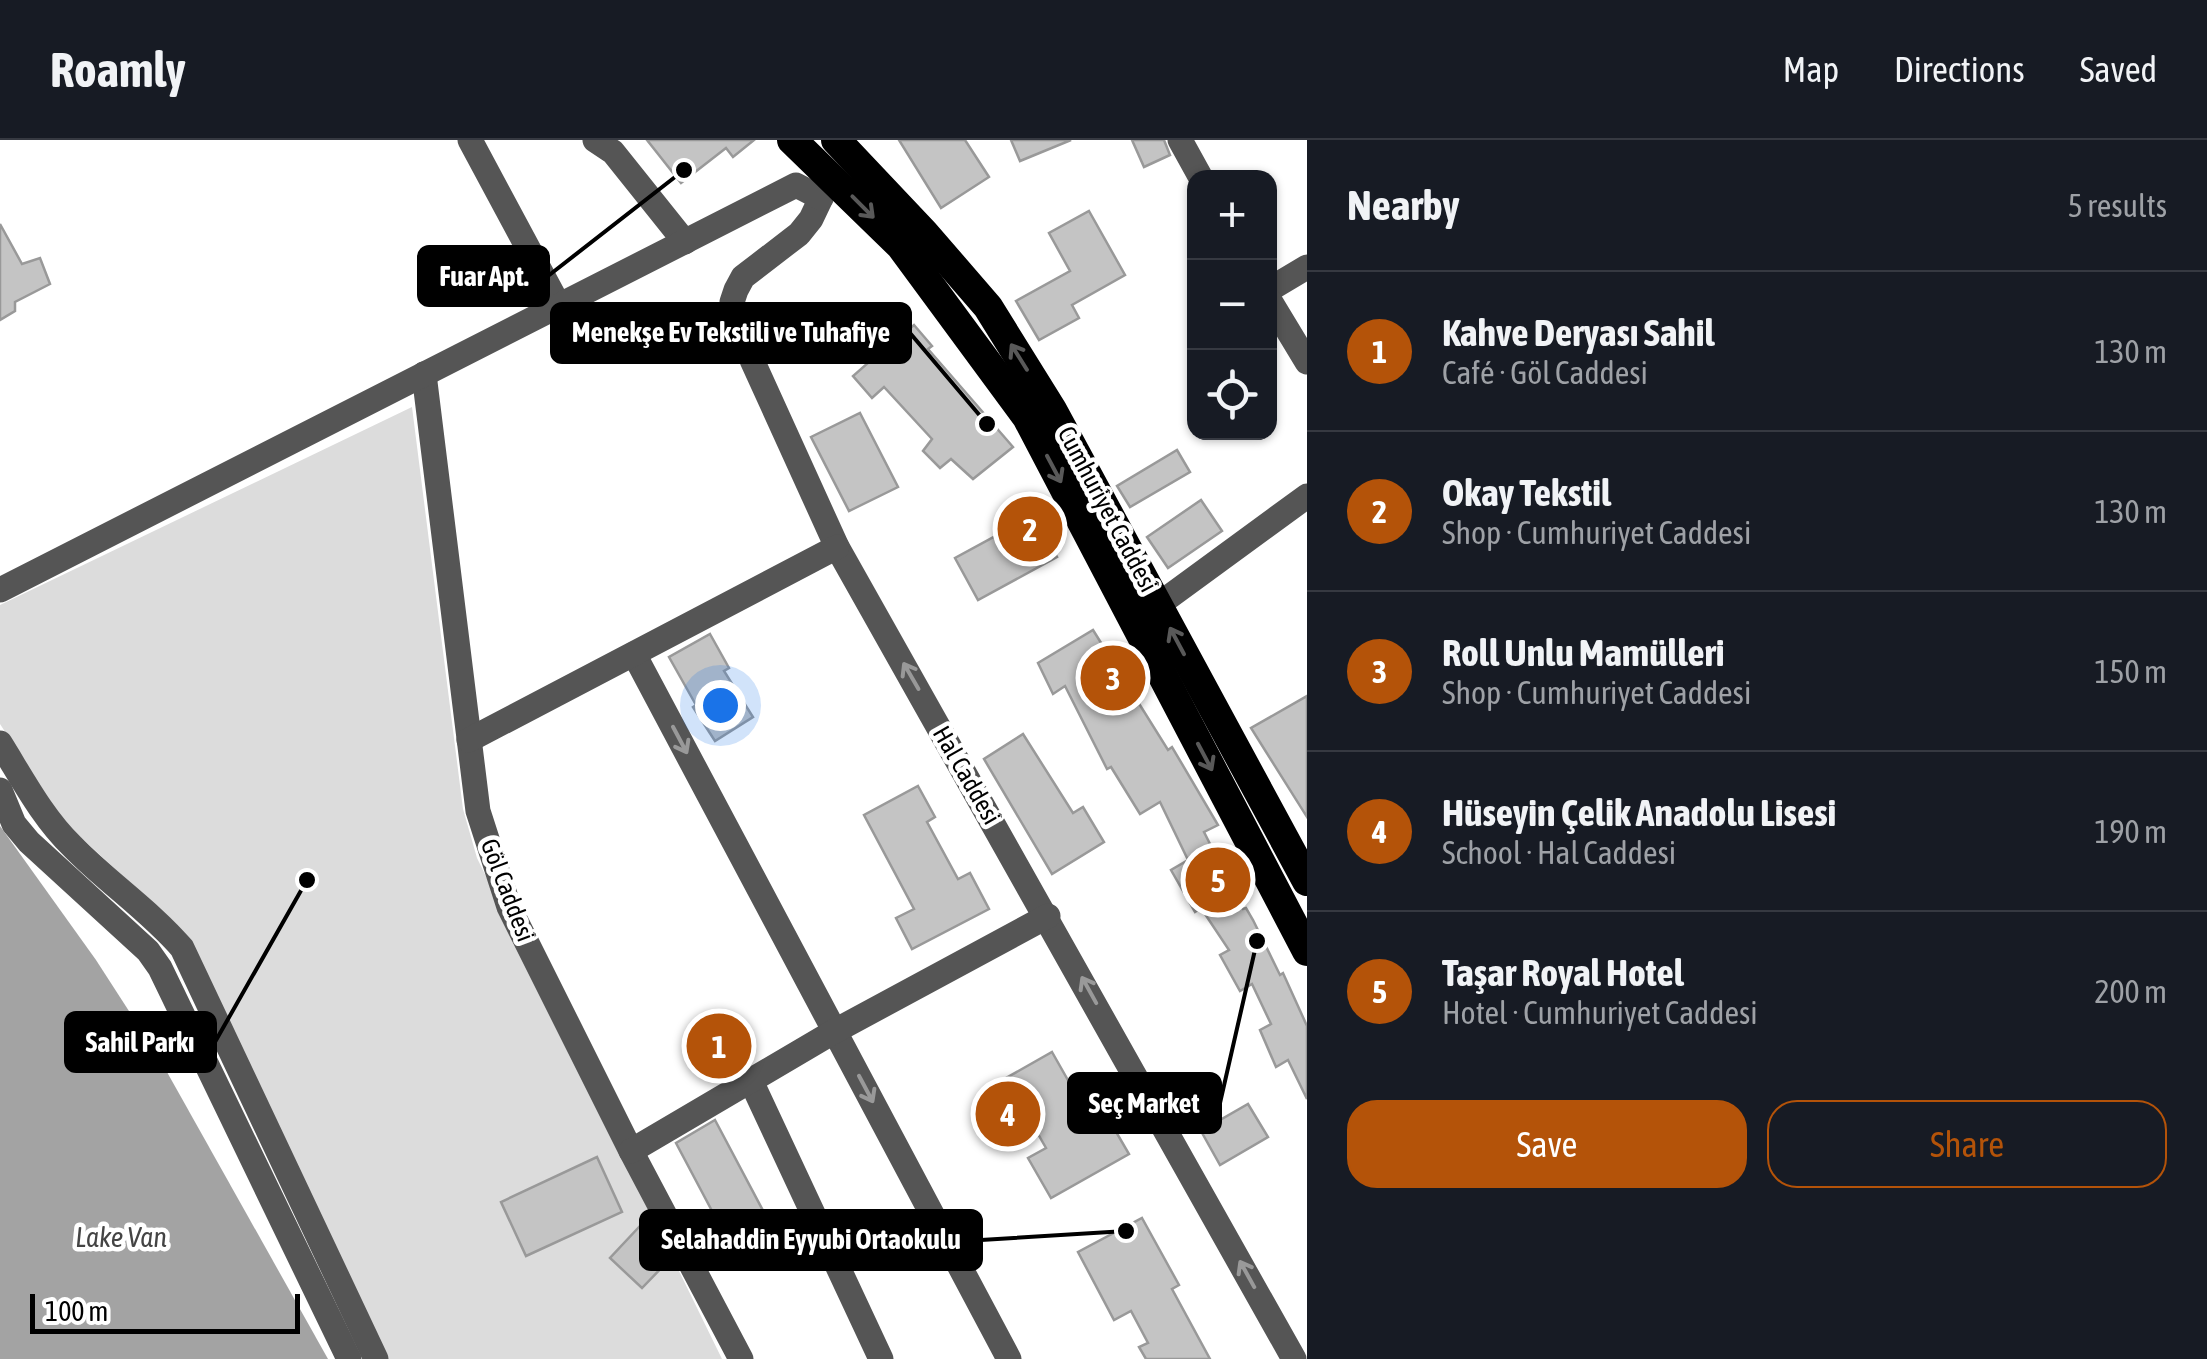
<!DOCTYPE html>
<meta charset="utf-8">
<style>
:root{--surface:#171b24;--page:#242831;--text:#f1f3f6;--muted:#9ea1a6;--line:#363941;--accent:#b45309}
body{margin:0;font-family:"Asap Condensed",sans-serif;background:var(--page);color:var(--text)}
.controls{position:absolute;right:30px;top:30px;display:grid;overflow:hidden;border-radius:20px;box-shadow:0 2px 8px #0004}
.controls button{width:90px;height:90px;display:grid;place-items:center;padding:0;border:0;border-bottom:2px solid var(--line);background:var(--surface);color:var(--text);font:50px sans-serif}
.scale{position:absolute;left:30px;bottom:25px;width:270px;box-sizing:border-box;padding-left:10px;border:5px solid #000;border-top:0;font-size:28px;line-height:35px;white-space:nowrap;color:#000;-webkit-text-stroke:8px #fff;paint-order:stroke}
.you{position:absolute;left:720px;top:565px;width:35px;height:35px;margin:-25px;border:8px solid #fff;border-radius:50%;background:#1a73e8;box-shadow:0 0 0 15px #1a73e833}
.badge{display:grid;place-items:center;width:65px;height:65px;border-radius:50%;background:var(--accent);color:#fff;font-size:32px;font-weight:700}
.pin{position:absolute;translate:-50% -50%;border:5px solid #fff;box-shadow:0 2px 10px #0006}
.list{margin:0;padding:0;list-style:none}
h2{display:flex;justify-content:space-between;align-items:center;height:130px;margin:0;padding:0 40px;font-size:42px}
h2 small{font-size:32px;font-weight:400;color:var(--muted)}
.list li{display:grid;grid-template-columns:65px 1fr auto;gap:30px;align-items:center;box-sizing:border-box;height:160px;padding:0 40px;border-top:2px solid var(--line)}
.list b{display:block;font-size:38px;white-space:nowrap}
.list p{margin:0;font-size:32px;white-space:nowrap;color:var(--muted)}
.list em{font-size:32px;font-style:normal;color:var(--muted)}
.actions{display:flex;gap:20px;padding:30px 40px}
.actions a{flex:1;padding:22px 0;border:2px solid var(--accent);border-radius:30px;text-align:center;font-size:35px;color:var(--accent)}
.actions .main{background:var(--accent);color:#fff}
.icon{flex:none;width:55px;height:55px;fill:none;stroke:currentColor;stroke-width:2;stroke-linecap:round;stroke-linejoin:round}
.map{position:relative;flex:none;width:1307px;height:1219px;overflow:hidden}
header{display:flex;align-items:center;gap:60px;box-sizing:border-box;height:140px;padding:0 50px;background:var(--surface);border-bottom:2px solid var(--line)}
header strong{font-size:48px}
nav{display:flex;gap:55px;margin-inline-start:auto;font-size:35px}
main{display:flex}
aside{flex:1;background:var(--surface)}
.map>svg:first-child{display:block}
</style>
<header>
<strong>Roamly</strong>
<nav><a>Map</a><a>Directions</a><a>Saved</a></nav>
</header>
<main>
<div class="map">
<svg width="1307" height="1219" viewBox="0 0 1307 1219">
<rect width="100%" height="100%" fill="#fff"/>
<polygon fill="#dcdcdc" points="412,267 463,669 477,718 722,1219 385,1219 185,793 63,681 0,584 0,465"/>
<polygon fill="#a3a3a3" points="0,686 96,820 158,916 328,1219 0,1219"/>
<g fill="#c4c4c4" stroke="#999" stroke-width="2.5">
<polygon points="647,0 754,0 733,17 726,8 681,43"/>
<polygon points="899,0 965,0 989,37 941,68"/>
<polygon points="1011,0 1071,0 1020,21"/>
<polygon points="1132,0 1164,0 1170,15 1144,27"/>
<polygon points="1089,71 1125,135 1072,165 1079,178 1039,200 1016,161 1070,131 1049,93"/>
<polygon points="0,84 22,124 40,118 50,144 15,162 15,171 0,180"/>
<polygon points="914,185 932,206 928,209 1013,307 973,339 951,319 940,328 923,311 932,299 884,247 872,258 853,236 885,208 876,199 892,186 901,196"/>
<polygon points="860,273 898,347 849,371 811,297"/>
<polygon points="1177,310 1190,332 1130,367 1117,346"/>
<polygon points="1201,360 1222,391 1168,428 1147,397"/>
<polygon points="1034,375 1057,417 978,460 955,418"/>
<polygon points="1093,490 1168,610 1172,607 1218,685 1204,692 1243,769 1246,768 1253,780 1280,835 1283,833 1307,886 1307,959 1288,920 1276,927 1260,890 1271,884 1252,844 1240,851 1220,815 1229,810 1201,768 1195,772 1171,730 1188,720 1160,662 1140,674 1111,627 1107,629 1065,546 1053,554 1038,523"/>
<polygon points="710,494 729,528 724,531 753,577 715,601 693,567 696,565 669,517"/>
<polygon points="1307,556 1307,677 1251,588"/>
<polygon points="1023,594 1073,673 1083,667 1104,702 1052,734 984,619"/>
<polygon points="918,646 935,677 927,682 958,739 970,733 989,769 912,809 896,778 914,769 864,675"/>
<polygon points="1052,912 1094,986 1108,978 1129,1014 1051,1058 1028,1018 1046,1008 1006,938"/>
<polygon points="1248,964 1268,997 1220,1025 1201,991"/>
<polygon points="715,980 777,1097 737,1118 676,1003"/>
<polygon points="597,1017 622,1072 526,1116 501,1062"/>
<polygon points="1142,1078 1179,1145 1172,1149 1210,1219 1146,1219 1139,1207 1148,1203 1131,1171 1114,1180 1078,1112"/>
<polygon points="639,1087 670,1119 642,1148 610,1118"/>
</g>
<g fill="none" stroke-linecap="round" stroke-linejoin="round">
<g stroke="#555" stroke-width="25">
<polyline points="470,0 559,166"/>
<polyline points="595,0 613,12 685,102"/>
<polyline points="1180,0 1201,38"/>
<polyline points="821,58 811,79 799,94 743,137 736,150 732,162 752,220 837,407 1294,1219"/>
<polyline points="1270,149 1307,127"/>
<polyline points="1270,161 1307,222"/>
<polyline points="424,234 478,671 509,767 631,1011 741,1219"/>
<polyline points="0,450 796,45 821,58 827,44"/>
<polyline points="1158,465 1307,356"/>
<polyline points="634,514 1009,1219"/>
<polyline points="469,600 837,407"/>
<path d="M 0,603 C 22,638 42,677 72,706 C 107,742 149,770 182,808 L 376,1219"/>
<polyline points="0,650 14,684 29,702 148,811 160,828 349,1219"/>
<polyline points="751,941 881,1219"/>
<polyline points="631,1011 835,891 1048,776"/>
</g>
<g stroke="#000" stroke-width="30">
<polyline points="792,0 901,106 1027,277 1307,811"/>
<polyline points="836,0 924,93 988,167 1052,270 1307,741"/>
</g>
</g>
<defs><path id="oneway-shaft" d="M-6 0H5M1.5-3L5.5 0L1.5 3" fill="none" stroke-width="1.6" stroke-linecap="round" stroke-linejoin="round" transform="scale(2.5)"/></defs>
<g stroke="#595959">
<use href="#oneway-shaft" transform="translate(863 67) rotate(45)"/>
<use href="#oneway-shaft" transform="translate(1019 217) rotate(-122)"/>
<use href="#oneway-shaft" transform="translate(1054 329) rotate(62)"/>
<use href="#oneway-shaft" transform="translate(1177 501) rotate(-118)"/>
<use href="#oneway-shaft" transform="translate(1205 617) rotate(62)"/>
</g>
<g stroke="#999">
<use href="#oneway-shaft" transform="translate(911 536) rotate(-120)"/>
<use href="#oneway-shaft" transform="translate(680 600) rotate(62)"/>
<use href="#oneway-shaft" transform="translate(1089 850) rotate(-119)"/>
<use href="#oneway-shaft" transform="translate(866 949) rotate(62)"/>
<use href="#oneway-shaft" transform="translate(1247 1134) rotate(-119)"/>
</g>
<g text-anchor="middle" stroke-width="9" stroke-linejoin="round" paint-order="stroke">
<g font-size="25" fill="#000" stroke="#fff">
<text transform="translate(1108 369) rotate(62)" y="9">Cumhuriyet Caddesi</text>
<text transform="translate(967 635) rotate(60)" y="9">Hal Caddesi</text>
<text transform="translate(508 750) rotate(69)" y="9">Göl Caddesi</text>
</g>
<g font-size="28" font-style="italic" fill="#444" stroke="#fff">
<text x="121" y="1107">Lake Van</text>
</g>
</g>
<path fill="none" stroke="#000" stroke-width="4" d="M684 30L548 136M987 284L910 193M307 740L215 902M1257 801L1220 963M1126 1091L981 1100"/>
<g fill="#000" stroke="#fff" stroke-width="4">
<circle cx="684" cy="30" r="10"/>
<circle cx="987" cy="284" r="10"/>
<circle cx="307" cy="740" r="10"/>
<circle cx="1257" cy="801" r="10"/>
<circle cx="1126" cy="1091" r="10"/>
</g>
<g fill="#000" stroke="#000" stroke-width="4">
<rect x="419" y="107" width="129" height="58" rx="10"/>
<rect x="552" y="164" width="358" height="58" rx="10"/>
<rect x="66" y="873" width="149" height="58" rx="10"/>
<rect x="1069" y="934" width="151" height="58" rx="10"/>
<rect x="641" y="1071" width="340" height="58" rx="10"/>
</g>
<g font-size="28" text-anchor="middle" font-weight="bold" fill="#fff">
<text x="484" y="146">Fuar Apt.</text>
<text x="731" y="202">Menekşe Ev Tekstili ve Tuhafiye</text>
<text x="140" y="912">Sahil Parkı</text>
<text x="1144" y="973">Seç Market</text>
<text x="811" y="1109">Selahaddin Eyyubi Ortaokulu</text>
</g>
</svg>
<div class="controls">
<button>+</button>
<button>−</button>
<button><svg class="icon" aria-label="locate" viewBox="0 0 24 24"><circle cx="12" cy="12" r="6"/><path d="M12 2v4M12 18v4M2 12h4M18 12h4"/></svg></button>
</div>
<div class="scale">100 m</div>
<div class="you"></div>
<div class="pin badge" style="left:719px;top:906px">1</div>
<div class="pin badge" style="left:1030px;top:389px">2</div>
<div class="pin badge" style="left:1113px;top:538px">3</div>
<div class="pin badge" style="left:1008px;top:974px">4</div>
<div class="pin badge" style="left:1218px;top:740px">5</div>
</div>
<aside>
<h2>Nearby<small>5 results</small></h2>
<ul class="list">
<li><span class="badge">1</span><div><b>Kahve Deryası Sahil</b><p>Café · Göl Caddesi</p></div><em>130 m</em></li>
<li><span class="badge">2</span><div><b>Okay Tekstil</b><p>Shop · Cumhuriyet Caddesi</p></div><em>130 m</em></li>
<li><span class="badge">3</span><div><b>Roll Unlu Mamülleri</b><p>Shop · Cumhuriyet Caddesi</p></div><em>150 m</em></li>
<li><span class="badge">4</span><div><b>Hüseyin Çelik Anadolu Lisesi</b><p>School · Hal Caddesi</p></div><em>190 m</em></li>
<li><span class="badge">5</span><div><b>Taşar Royal Hotel</b><p>Hotel · Cumhuriyet Caddesi</p></div><em>200 m</em></li>
</ul>
<div class="actions"><a class="main">Save</a><a>Share</a></div>
</aside>
</main>
